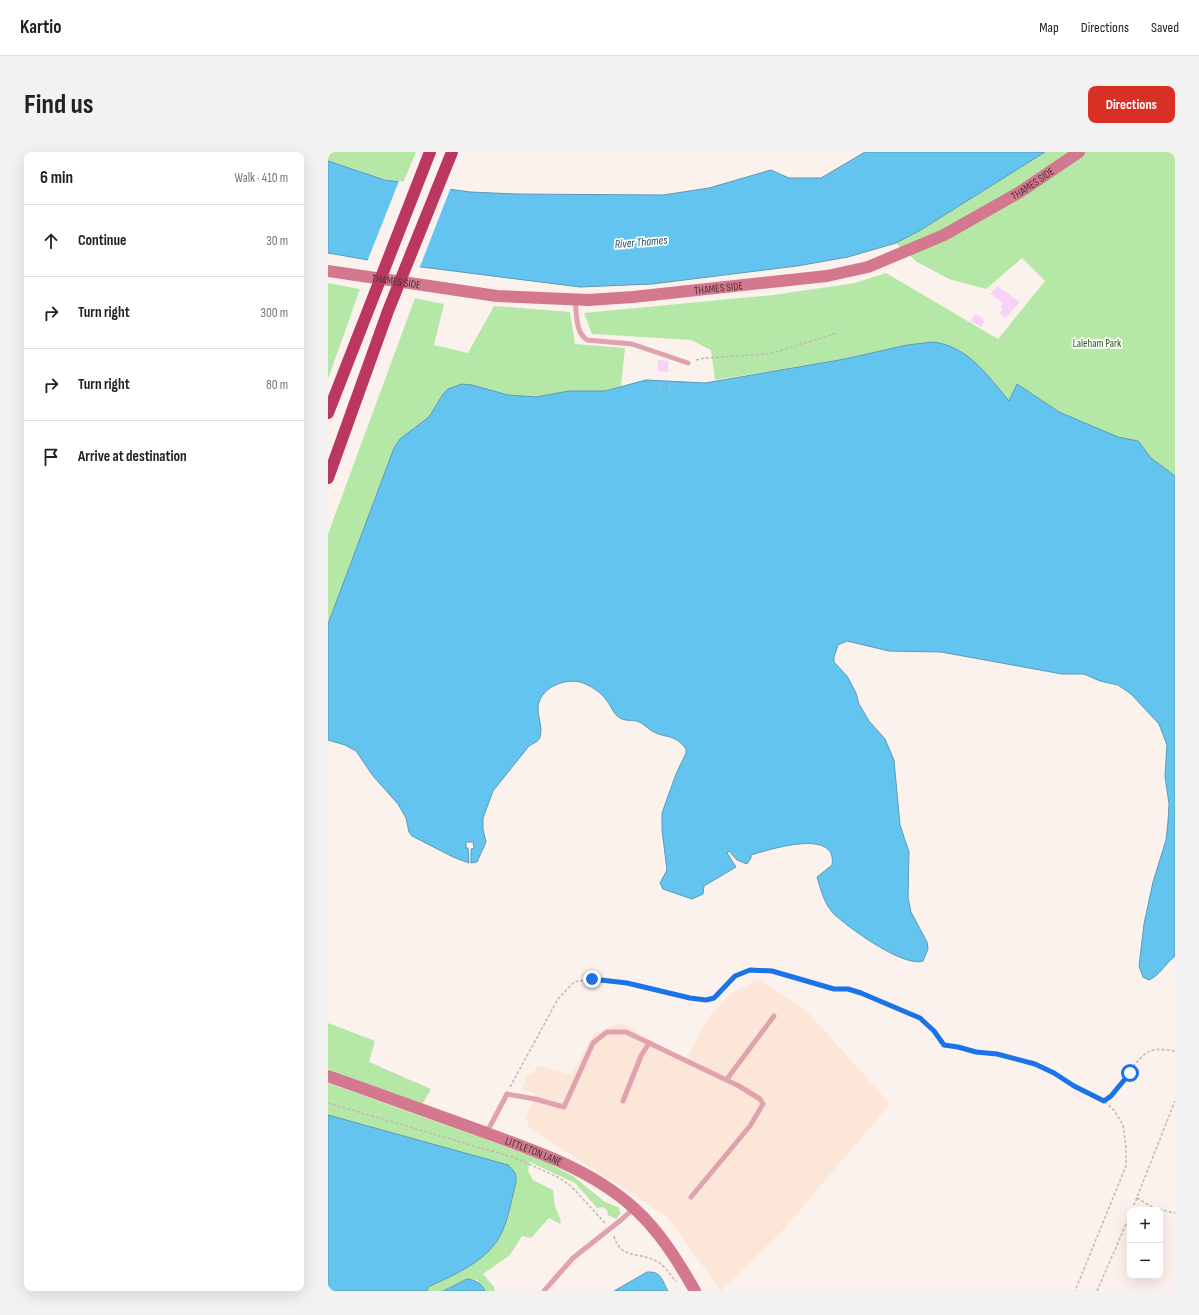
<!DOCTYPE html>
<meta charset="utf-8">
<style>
:root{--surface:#fff;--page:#f2f2f2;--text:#222;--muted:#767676;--line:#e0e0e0;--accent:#d93025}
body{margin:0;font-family:"Sofia Sans Condensed",sans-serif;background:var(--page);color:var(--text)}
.controls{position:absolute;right:12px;bottom:12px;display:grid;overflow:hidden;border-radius:8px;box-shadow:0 4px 16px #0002}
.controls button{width:36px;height:36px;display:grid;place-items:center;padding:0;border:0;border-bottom:1px solid var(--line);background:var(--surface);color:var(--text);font:20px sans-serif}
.stop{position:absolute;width:12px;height:12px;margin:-9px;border:3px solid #1a73e8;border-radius:50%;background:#fff}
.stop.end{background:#1a73e8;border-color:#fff;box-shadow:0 1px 4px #0008}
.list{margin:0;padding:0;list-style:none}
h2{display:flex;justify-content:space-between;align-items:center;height:52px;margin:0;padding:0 16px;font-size:17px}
h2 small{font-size:13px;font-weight:400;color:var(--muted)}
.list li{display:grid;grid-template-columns:26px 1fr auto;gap:12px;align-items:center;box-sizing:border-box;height:72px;padding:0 16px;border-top:1px solid var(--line)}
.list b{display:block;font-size:15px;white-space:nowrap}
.list em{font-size:13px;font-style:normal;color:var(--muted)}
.icon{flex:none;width:22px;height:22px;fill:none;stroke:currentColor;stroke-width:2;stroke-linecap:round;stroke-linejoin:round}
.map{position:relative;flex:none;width:847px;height:1139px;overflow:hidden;border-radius:8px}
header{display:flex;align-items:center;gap:24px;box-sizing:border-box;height:56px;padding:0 20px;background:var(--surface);border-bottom:1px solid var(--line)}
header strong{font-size:19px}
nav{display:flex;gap:22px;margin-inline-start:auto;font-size:14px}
.intro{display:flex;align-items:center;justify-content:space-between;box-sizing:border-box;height:96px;padding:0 24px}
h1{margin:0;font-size:28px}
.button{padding:10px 18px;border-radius:8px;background:var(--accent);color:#fff;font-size:14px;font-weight:700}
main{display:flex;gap:24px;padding:0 24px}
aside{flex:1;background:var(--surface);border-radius:8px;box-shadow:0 4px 16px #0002}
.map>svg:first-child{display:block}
</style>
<header>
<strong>Kartio</strong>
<nav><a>Map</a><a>Directions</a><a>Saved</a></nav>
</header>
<div class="intro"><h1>Find us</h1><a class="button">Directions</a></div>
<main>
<aside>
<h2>6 min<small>Walk · 410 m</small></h2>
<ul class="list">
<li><svg class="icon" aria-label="ahead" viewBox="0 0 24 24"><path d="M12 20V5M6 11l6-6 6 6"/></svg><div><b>Continue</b></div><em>30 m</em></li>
<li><svg class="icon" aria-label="right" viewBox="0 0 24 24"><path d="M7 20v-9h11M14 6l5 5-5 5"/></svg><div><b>Turn right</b></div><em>300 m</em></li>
<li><svg class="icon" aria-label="right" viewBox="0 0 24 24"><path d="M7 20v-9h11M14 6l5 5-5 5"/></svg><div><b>Turn right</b></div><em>80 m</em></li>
<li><svg class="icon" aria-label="arrive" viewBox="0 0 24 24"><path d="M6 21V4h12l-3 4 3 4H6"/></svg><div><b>Arrive at destination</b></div></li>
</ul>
</aside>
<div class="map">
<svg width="847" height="1139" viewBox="0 0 847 1139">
<rect width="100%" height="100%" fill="#fcf2ed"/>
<polygon fill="#fbe6d7" points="429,827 477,857 562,952 455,1078 393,1139 340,1066 201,975 198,966 208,941 194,937 199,922 204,923 210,913 243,923 266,881 294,871 358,908 382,863 402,843"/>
<g fill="#b5e8a7">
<path d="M 0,0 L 88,0 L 75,31 C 49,27 26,15 0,10 Z"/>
<polygon points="717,0 847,0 847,324 823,306 810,289 790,285 731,260 689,232 681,249 652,215 605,190 579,193 517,207 387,228 383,198 363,188 264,182 256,161 445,143 527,131 558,121 670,187 717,129 694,106 658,137 621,127 589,110 568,91 591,79"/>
<polygon points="0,131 32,137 0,227"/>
<polygon points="87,146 116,152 106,193 140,201 166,154 242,160 247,192 297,196 293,234 276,239 241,239 208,245 180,243 144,233 120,237 115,241 101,265 66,296 0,472 0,382"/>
<polygon points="0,871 47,889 41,910 103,937 94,953 0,917"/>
<path d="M 0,931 L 212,1007 L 245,1024 L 277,1050 L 290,1055 L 293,1061 L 288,1067 L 280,1063 L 279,1058 L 275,1055 L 269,1056 L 247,1031 L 202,1010 L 200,1019 L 205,1028 L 225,1038 L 227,1054 L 233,1069 L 232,1072 L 221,1066 L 203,1086 L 194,1084 L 182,1103 L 155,1122 L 166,1135 L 167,1139 L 153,1139 L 150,1128 L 139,1127 L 115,1139 L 99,1139 L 100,1135 C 126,1123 159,1109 173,1082 C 182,1065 185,1044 189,1026 L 0,963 Z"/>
</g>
<g fill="#64c4f0" stroke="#5a9ab7">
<polygon points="537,0 717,0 591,79 568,91 520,105 469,114 324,132 252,135 46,109 0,101 0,9 57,28 142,40 188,42 335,43 381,36 443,18 461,26 493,26"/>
<path d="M 605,190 C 640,194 660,224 681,249 L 689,232 L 731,260 L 790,285 L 810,289 L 823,306 L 847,324 L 847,804 C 838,811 832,823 821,828 L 815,825 L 811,814 L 816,772 L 825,730 L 838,688 L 840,670 L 841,652 L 837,624 L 839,593 L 831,572 L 803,542 L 790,533 L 772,529 L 756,522 L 734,522 L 613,500 L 561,499 L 519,489 L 510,493 L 506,505 L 506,510 L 519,524 L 528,541 L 531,552 L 541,569 L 557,587 L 566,608 L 572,673 L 581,700 L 580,746 L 583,760 L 599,790 L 600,797 L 595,809 C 576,816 519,775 505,761 C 496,751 493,738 489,725 L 504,713 C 510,675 440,698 423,703 L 423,706 L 419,712 L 409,708 L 401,699 L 399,701 L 408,715 L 376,734 L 375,742 L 364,747 L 335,737 L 332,731 L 339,718 L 334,678 L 334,661 L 348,622 L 358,601 L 358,597 C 346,581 338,587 324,579 C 319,576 315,571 309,569 C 303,568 297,569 292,566 C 285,562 284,555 279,549 C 273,540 262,533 252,530 C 235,526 210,537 210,557 C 210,566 215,575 212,585 C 211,590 205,591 201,594 L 165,639 L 155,666 L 155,677 L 158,690 L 149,710 L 143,711 L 143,697 L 146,696 L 145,690 L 138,690 L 138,696 L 140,696 L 141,711 L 125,705 L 84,684 L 81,680 L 78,666 L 70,652 L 45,624 L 28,599 L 17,593 L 0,588 L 0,472 L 66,296 L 72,287 L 101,265 L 115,242 L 120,237 L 134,232 L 144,233 L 180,243 L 208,245 L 241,239 L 277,239 L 318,228 L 377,231 L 517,207 L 579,193 Z"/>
<path d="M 0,963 L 180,1013 C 192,1023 188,1029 185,1043 C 182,1056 179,1070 173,1082 C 160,1109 126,1123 100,1135 L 99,1139 L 0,1139 Z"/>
<path d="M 319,1120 C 334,1119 334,1129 340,1139 L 286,1139 Z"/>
<path d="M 139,1127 C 148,1128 153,1131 157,1139 L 115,1139 Z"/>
</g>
<polygon fill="#fcf2ed" points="71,29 123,35 91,117 39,110"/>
<g fill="#f8d1f7">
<polygon points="669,134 692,150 678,166 671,161 675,157 672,155 675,151 663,142"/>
<polygon points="648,162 657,168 653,175 643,169"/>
<polygon points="330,208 341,209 340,220 330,219"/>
</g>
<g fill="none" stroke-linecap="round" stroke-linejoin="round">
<g stroke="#c1b7b3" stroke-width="1.5" stroke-dasharray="3 2" stroke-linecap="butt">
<polyline points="368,208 377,206 441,202 509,181"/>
<polyline points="331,242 332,233"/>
<polyline points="341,242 342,234"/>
<polyline points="182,935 230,847 246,830 264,827 299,831 362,846 378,848 386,846 407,824 422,818 444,819 506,837 520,837 533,841 591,866 606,879 616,893 630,895 648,901 669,902 707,912 776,949 786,958 795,973 798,996 798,1014 747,1139"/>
<path d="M 776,949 C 790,938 810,903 822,899 C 830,896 839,898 847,899"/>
<polyline points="0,951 187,1006 230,1025 243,1034 277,1071"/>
<polyline points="809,1046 826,1056 847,1061"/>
<polyline points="804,1058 847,949"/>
<path d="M 286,1084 C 292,1107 310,1100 326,1108 C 336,1112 342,1122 348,1130"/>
<polyline points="769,1139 802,1063"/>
</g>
<g stroke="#e1a2af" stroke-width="5">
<path d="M 247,148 C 249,162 247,180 259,188 L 304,192 L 360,211"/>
<polyline points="399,927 446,864"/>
<polyline points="295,949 313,904 321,891"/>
<polyline points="159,980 179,942 207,947 236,955 265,891 279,880 298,880 411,934 432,947 435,952 422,974 363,1045"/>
<polyline points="216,1139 245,1106 293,1068 305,1057"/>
</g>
<g stroke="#d3788e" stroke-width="12">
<path id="s1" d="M 0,119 L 169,144 L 260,148 L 305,145 L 499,124 L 540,115 L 616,83 L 692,40 L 751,0"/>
<path id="s2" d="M 0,924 C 47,941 95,958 142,975 C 199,996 261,1015 307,1057 C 332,1080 350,1109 367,1139"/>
</g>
<g stroke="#bb3762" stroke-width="12">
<polyline points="0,261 102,0"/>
<polyline points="0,326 60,159 124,0"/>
</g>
</g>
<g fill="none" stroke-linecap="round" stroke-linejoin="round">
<polyline stroke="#1a73e8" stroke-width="5" points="264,827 299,831 362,846 378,848 386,846 407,824 422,818 444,819 506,837 520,837 533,841 592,866 606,879 616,893 630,895 648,900 669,902 707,912 726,921 746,934 776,949 783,944 802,921"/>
</g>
<g text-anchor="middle" stroke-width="3.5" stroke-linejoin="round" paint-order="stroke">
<g font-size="11" fill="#413733" stroke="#fff">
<text dy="4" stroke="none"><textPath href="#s1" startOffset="729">THAMES SIDE</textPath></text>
<text dy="4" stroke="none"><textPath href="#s1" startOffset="69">THAMES SIDE</textPath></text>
<text dy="4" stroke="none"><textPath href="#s1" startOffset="393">THAMES SIDE</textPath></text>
<text dy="4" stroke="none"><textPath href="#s2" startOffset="219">LITTLETON LANE</textPath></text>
</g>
<g font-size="11" fill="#295c19" stroke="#fff">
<text x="769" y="195">Laleham Park</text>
</g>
<g font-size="12" font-style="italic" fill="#254f62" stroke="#fff">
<text transform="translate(313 90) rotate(-5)" y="4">River Thames</text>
</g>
</g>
</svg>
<div class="controls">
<button>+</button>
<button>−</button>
</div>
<div class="stop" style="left:802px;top:921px"></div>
<div class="stop end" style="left:264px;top:827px"></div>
</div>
</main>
